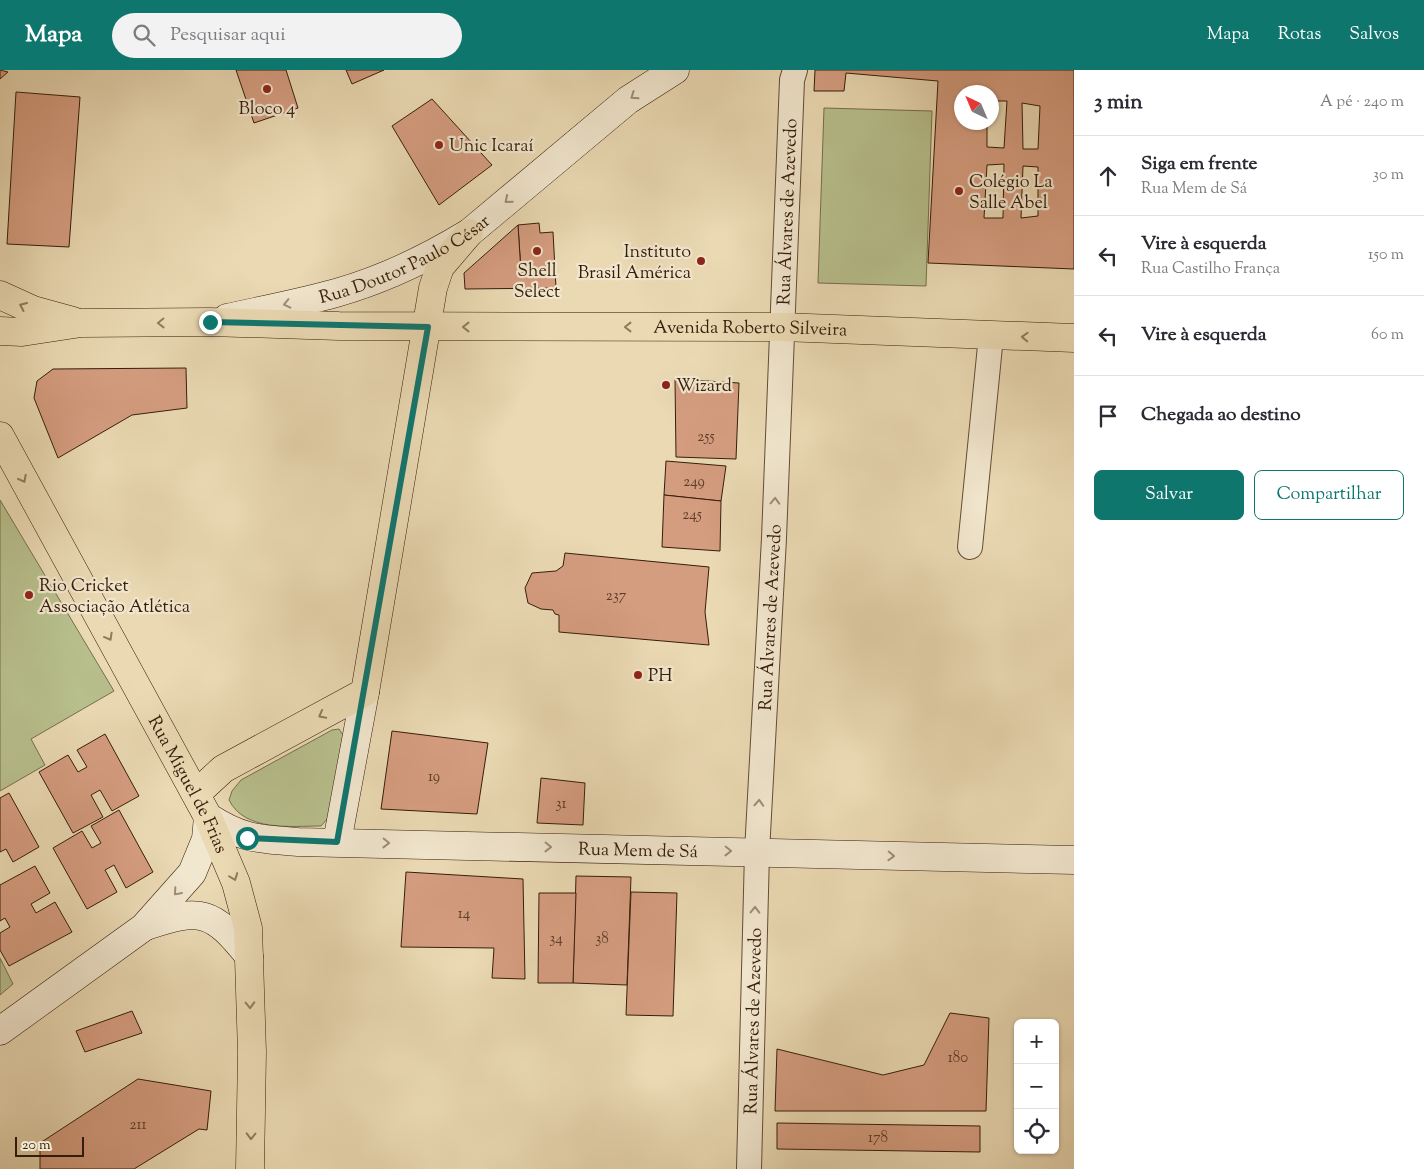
<!DOCTYPE html>
<html lang="pt">
<meta charset="utf-8">
<style>
:root{--surface:#fff;--page:#f2f2f3;--text:#2b2b33;--muted:#7c7c81;--line:#e1e1e2;--accent:#0f766e}
body{margin:0;font-family:"Sorts Mill Goudy",serif;background:var(--page);color:var(--text)}
.controls{position:absolute;right:15px;bottom:15px;display:grid;overflow:hidden;border-radius:8px;box-shadow:0 1px 4px #0004}
.controls button{width:45px;height:45px;display:grid;place-items:center;padding:0;border:0;border-bottom:1px solid var(--line);background:var(--surface);color:var(--text);font:25px sans-serif}
.compass{position:absolute;left:954px;top:15px;width:45px;height:45px;border-radius:50%;background:var(--surface);box-shadow:0 1px 4px #0004;rotate:316deg}
.scale{position:absolute;left:15px;bottom:12px;width:69px;box-sizing:border-box;padding-left:5px;border:2px solid #361d0a;border-top:0;font-size:14px;line-height:18px;white-space:nowrap;color:#361d0a;-webkit-text-stroke:4px #f1e6ce;paint-order:stroke}
.stop{position:absolute;width:15px;height:15px;margin:-11px;border:4px solid #0f766e;border-radius:50%;background:#fff}
.stop.end{background:#0f766e;border-color:#fff;box-shadow:0 1px 5px #0008}
.list{margin:0;padding:0;list-style:none}
h2{display:flex;justify-content:space-between;align-items:center;height:65px;margin:0;padding:0 20px;font-size:21px}
h2 small{font-size:16px;font-weight:400;color:var(--muted)}
.list li{display:grid;grid-template-columns:32px 1fr auto;gap:15px;align-items:center;box-sizing:border-box;height:80px;padding:0 20px;border-top:1px solid var(--line)}
.list b{display:block;font-size:19px;white-space:nowrap}
.list p{margin:0;font-size:16px;white-space:nowrap;color:var(--muted)}
.list em{font-size:16px;font-style:normal;color:var(--muted)}
.actions{display:flex;gap:10px;padding:15px 20px}
.actions a{flex:1;padding:11px 0;border:1px solid var(--accent);border-radius:8px;text-align:center;font-size:18px;color:var(--accent)}
.actions .main{background:var(--accent);color:#fff}
.icon{flex:none;width:28px;height:28px;fill:none;stroke:currentColor;stroke-width:2;stroke-linecap:round;stroke-linejoin:round}
.map{position:relative;flex:none;width:1074px;height:1099px;overflow:hidden}
header{display:flex;align-items:center;gap:30px;box-sizing:border-box;height:70px;padding:0 25px;background:var(--accent);color:#fff}
header strong{font-size:24px}
nav{display:flex;gap:28px;margin-inline-start:auto;font-size:18px}
.search{width:350px;height:45px;background:var(--page);display:flex;align-items:center;gap:12px;box-sizing:border-box;padding:0 18px;border-radius:28px;color:var(--muted);font-size:19px}
main{display:flex}
aside{flex:1;background:var(--surface)}
.map>svg:first-child{display:block}
</style>
<header>
<strong>Mapa</strong>
<div class="search"><svg class="icon" aria-label="search" viewBox="0 0 24 24"><circle cx="10" cy="10" r="6"/><path d="M15 15l6 6"/></svg>Pesquisar aqui</div>
<nav><a>Mapa</a><a>Rotas</a><a>Salvos</a></nav>
</header>
<main>
<div class="map">
<svg width="1074" height="1099" viewBox="0 0 1074 1099">
<rect width="100%" height="100%" fill="#ead9b3"/>
<filter id="stains"><feTurbulence type="fractalNoise" baseFrequency=".004" numOctaves="4"/><feColorMatrix values="0 0 0 0 .2 0 0 0 0 .09 0 0 0 0 .02 0 0 0 .5 -.17"/></filter>
<radialGradient id="worn" r=".72"><stop offset=".6" stop-color="#630" stop-opacity="0"/><stop offset="1" stop-color="#630" stop-opacity=".3"/></radialGradient>
<g fill="#b7bf8c" stroke="#766e4b">
<polygon points="824,38 932,41 926,216 818,213"/>
<polygon points="0,430 114,621 31,669 45,695 0,721"/>
<path d="M 339,659 L 343,665 L 329,747 L 321,756 C 291,756 245,762 229,730 L 232,721 L 241,710 L 332,660 Z"/>
<polygon points="0,888 13,914 0,925"/>
</g>
<g fill="#d59d80" stroke="#361d0a" fill-rule="evenodd">
<polygon points="0,0 8,2 0,9"/>
<polygon points="236,0 286,0 298,38 254,53"/>
<polygon points="346,0 384,0 352,14"/>
<path d="M 815,0 L 1074,0 L 1074,199 L 928,193 L 938,11 L 846,3 L 844,21 L 814,21 ZM 962,22 L 992,22 L 992,31 L 1007,31 L 1004,78 L 987,77 L 987,52 L 962,52 ZM 1022,33 L 1040,36 L 1038,79 L 1023,79 ZM 1004,94 L 1003,148 L 984,148 L 987,95 ZM 1023,96 L 1038,97 L 1038,146 L 1021,148 Z"/>
<polygon points="16,22 80,27 69,177 7,174"/>
<polygon points="432,29 492,95 439,135 392,56"/>
<polygon points="539,153 540,163 553,162 555,199 521,202 518,155"/>
<polygon points="518,155 521,202 555,199 556,218 465,219 464,203"/>
<polygon points="186,298 187,338 132,345 58,388 34,328 37,311 53,299"/>
<polygon points="675,309 739,313 736,389 676,387"/>
<polygon points="666,391 726,396 721,431 664,425"/>
<polygon points="664,425 721,431 720,481 662,477"/>
<polygon points="565,483 709,497 705,542 709,575 559,562 559,545 555,544 553,540 541,539 528,533 525,518 532,503 556,501 563,496"/>
<polygon points="392,661 488,673 477,744 381,739"/>
<polygon points="105,664 139,726 112,741 100,720 91,725 103,747 73,763 39,702 68,685 78,702 87,697 77,680"/>
<polygon points="541,708 585,713 583,755 537,753"/>
<polygon points="9,723 39,777 13,792 6,779 0,782 0,728"/>
<polygon points="119,740 153,802 126,818 114,795 105,800 117,822 87,839 53,778 82,761 92,778 101,773 91,756"/>
<polygon points="35,796 50,823 31,834 36,843 55,832 72,862 9,896 0,880 0,863 10,857 5,848 0,851 0,815"/>
<polygon points="406,802 523,809 525,909 492,908 494,878 401,877"/>
<polygon points="576,806 631,807 627,915 573,913"/>
<polygon points="631,822 677,823 673,946 626,945"/>
<polygon points="539,823 576,823 573,913 538,913"/>
<polygon points="132,941 142,963 85,982 76,961"/>
<polygon points="950,943 989,948 986,1041 775,1041 777,979 883,1005 924,995"/>
<polygon points="138,1009 211,1021 207,1060 199,1059 134,1099 40,1099 40,1073"/>
<polygon points="777,1053 980,1056 980,1082 777,1079"/>
</g>
<g fill="none" stroke-linecap="round" stroke-linejoin="round">
<defs>
<g id="minor">
<polyline points="970,477 991,266"/>
<path id="s1" d="M 749,1099 L 757,782 L 774,468 L 792,10 L 795,0"/>
</g>
<g id="secondary">
<path id="s2" d="M 227,248 C 263,240 300,233 336,223 C 382,210 428,188 469,163 L 628,30 L 675,0"/>
<path id="s3" d="M 208,747 C 242,769 258,769 298,772 L 1074,790"/>
<polyline points="337,772 365,622"/>
<path d="M 146,856 C 201,837 213,841 249,886"/>
<polyline points="0,961 144,857 192,803 206,769 208,747"/>
</g>
<g id="primary">
<polyline points="0,225 33,240 73,251"/>
<path id="s4" d="M 0,261 L 22,262 L 81,253 L 210,252 L 339,256 L 782,257 L 1074,268"/>
<path id="s5" d="M 0,366 L 208,747 L 236,813 L 248,858 L 252,982 L 250,1099"/>
<polyline points="196,724 223,699 365,622 433,218 440,197 469,163"/>
</g>
</defs>
<use href="#minor" stroke="#634c34" stroke-width="26"/>
<use href="#secondary" stroke="#361d0a" stroke-width="29"/>
<use href="#primary" stroke="#361d0a" stroke-width="29"/>
<use href="#minor" stroke="#f1e6ce" stroke-width="24"/>
<use href="#secondary" stroke="#f1e6ce" stroke-width="28"/>
<use href="#primary" stroke="#ead9b3" stroke-width="28"/>
</g>
<defs><path id="oneway-chevron" d="M-2-3.5L2.5 0L-2 3.5" fill="none" stroke-width="1.6" stroke-linecap="round" stroke-linejoin="round" transform="scale(1.25)"/></defs>
<g stroke="#9d8c76">
<use href="#oneway-chevron" transform="translate(634 26) rotate(146)"/>
<use href="#oneway-chevron" transform="translate(508 130) rotate(140)"/>
<use href="#oneway-chevron" transform="translate(287 234) rotate(167)"/>
<use href="#oneway-chevron" transform="translate(775 431) rotate(-88)"/>
<use href="#oneway-chevron" transform="translate(759 733) rotate(-87)"/>
<use href="#oneway-chevron" transform="translate(386 773) rotate(1)"/>
<use href="#oneway-chevron" transform="translate(548 777) rotate(1)"/>
<use href="#oneway-chevron" transform="translate(728 781) rotate(1)"/>
<use href="#oneway-chevron" transform="translate(891 786) rotate(2)"/>
<use href="#oneway-chevron" transform="translate(177 822) rotate(131)"/>
<use href="#oneway-chevron" transform="translate(755 840) rotate(-89)"/>
</g>
<g stroke="#907b5e">
<use href="#oneway-chevron" transform="translate(23 236) rotate(-156)"/>
<use href="#oneway-chevron" transform="translate(161 253) rotate(179)"/>
<use href="#oneway-chevron" transform="translate(466 257) rotate(-180)"/>
<use href="#oneway-chevron" transform="translate(628 257) rotate(-180)"/>
<use href="#oneway-chevron" transform="translate(1025 267) rotate(-178)"/>
<use href="#oneway-chevron" transform="translate(23 409) rotate(62)"/>
<use href="#oneway-chevron" transform="translate(109 567) rotate(61)"/>
<use href="#oneway-chevron" transform="translate(322 645) rotate(152)"/>
<use href="#oneway-chevron" transform="translate(234 807) rotate(69)"/>
<use href="#oneway-chevron" transform="translate(250 935) rotate(88)"/>
<use href="#oneway-chevron" transform="translate(251 1066) rotate(91)"/>
</g>
<g fill="none" stroke-linecap="round" stroke-linejoin="round">
<polyline stroke="#0f766e" stroke-width="6" points="210,252 428,257 337,772 247,768"/>
</g>
<g fill="#8f2418" stroke="#f1e6ce" stroke-width="2">
<circle cx="267" cy="19" r="5"/>
<circle cx="439" cy="75" r="5"/>
<circle cx="959" cy="121" r="5"/>
<circle cx="537" cy="181" r="5"/>
<circle cx="701" cy="191" r="5"/>
<circle cx="666" cy="315" r="5"/>
<circle cx="29" cy="525" r="5"/>
<circle cx="638" cy="605" r="5"/>
</g>
<g text-anchor="middle" stroke-width="4.5" stroke-linejoin="round" paint-order="stroke">
<g font-size="15" fill="#5e3d28">
<text x="706" y="371">255</text>
<text x="694" y="416">249</text>
<text x="692" y="449">245</text>
<text x="616" y="530">237</text>
<text x="434" y="711">19</text>
<text x="561" y="738">31</text>
<text x="464" y="848">14</text>
<text x="556" y="873">34</text>
<text x="602" y="873">38</text>
<text x="958" y="992">180</text>
<text x="138" y="1059">211</text>
<text x="878" y="1072">178</text>
</g>
<g font-size="18" fill="#361d0a" stroke="#f1e6ce" text-anchor="start">
<text x="267" y="44" text-anchor="middle">Bloco 4</text>
<text x="449" y="81">Unic Icaraí</text>
<text x="969" y="117">Colégio La<tspan x="969" dy="21">Salle Abel</tspan></text>
<text x="691" y="187" text-anchor="end">Instituto<tspan x="691" dy="21">Brasil América</tspan></text>
<text x="537" y="206" text-anchor="middle">Shell<tspan x="537" dy="21">Select</tspan></text>
<text x="676" y="321">Wizard</text>
<text x="39" y="521">Rio Cricket<tspan x="39" dy="21">Associação Atlética</tspan></text>
<text x="648" y="611">PH</text>
</g>
<g font-size="18" fill="#361d0a" stroke="#f1e6ce">
<text dy="6" stroke="none"><textPath href="#s1" startOffset="958">Rua Álvares de Azevedo</textPath></text>
<text dy="6" stroke="none"><textPath href="#s2" startOffset="188">Rua Doutor Paulo César</textPath></text>
<text dy="6" stroke="none"><textPath href="#s4" startOffset="751">Avenida Roberto Silveira</textPath></text>
<text dy="6" stroke="none"><textPath href="#s1" startOffset="552">Rua Álvares de Azevedo</textPath></text>
<text dy="6" stroke="none"><textPath href="#s5" startOffset="396">Rua Miguel de Frias</textPath></text>
<text dy="6" stroke="none"><textPath href="#s3" startOffset="435">Rua Mem de Sá</textPath></text>
<text dy="6" stroke="none"><textPath href="#s1" startOffset="148">Rua Álvares de Azevedo</textPath></text>
</g>
</g>
<rect width="100%" height="100%" filter="url(#stains)"/>
<rect width="100%" height="100%" fill="url(#worn)"/>
</svg>
<div class="controls">
<button>+</button>
<button>−</button>
<button><svg class="icon" aria-label="locate" viewBox="0 0 24 24"><circle cx="12" cy="12" r="6"/><path d="M12 2v4M12 18v4M2 12h4M18 12h4"/></svg></button>
</div>
<svg class="compass" viewBox="-18 -18 36 36"><path d="M0-13l5 13h-10z" fill="#e53935"/><path d="M0 13l5-13h-10z" fill="#7c7c81"/></svg>
<div class="scale">20 m</div>
<div class="stop" style="left:247px;top:768px"></div>
<div class="stop end" style="left:210px;top:252px"></div>
</div>
<aside>
<h2>3 min<small>A pé · 240 m</small></h2>
<ul class="list">
<li><svg class="icon" aria-label="ahead" viewBox="0 0 24 24"><path d="M12 20V5M6 11l6-6 6 6"/></svg><div><b>Siga em frente</b><p>Rua Mem de Sá</p></div><em>30 m</em></li>
<li><svg class="icon" aria-label="left" viewBox="0 0 24 24"><path d="M17 20v-9H6M10 6l-5 5 5 5"/></svg><div><b>Vire à esquerda</b><p>Rua Castilho França</p></div><em>150 m</em></li>
<li><svg class="icon" aria-label="left" viewBox="0 0 24 24"><path d="M17 20v-9H6M10 6l-5 5 5 5"/></svg><div><b>Vire à esquerda</b></div><em>60 m</em></li>
<li><svg class="icon" aria-label="arrive" viewBox="0 0 24 24"><path d="M6 21V4h12l-3 4 3 4H6"/></svg><div><b>Chegada ao destino</b></div></li>
</ul>
<div class="actions"><a class="main">Salvar</a><a>Compartilhar</a></div>
</aside>
</main>
